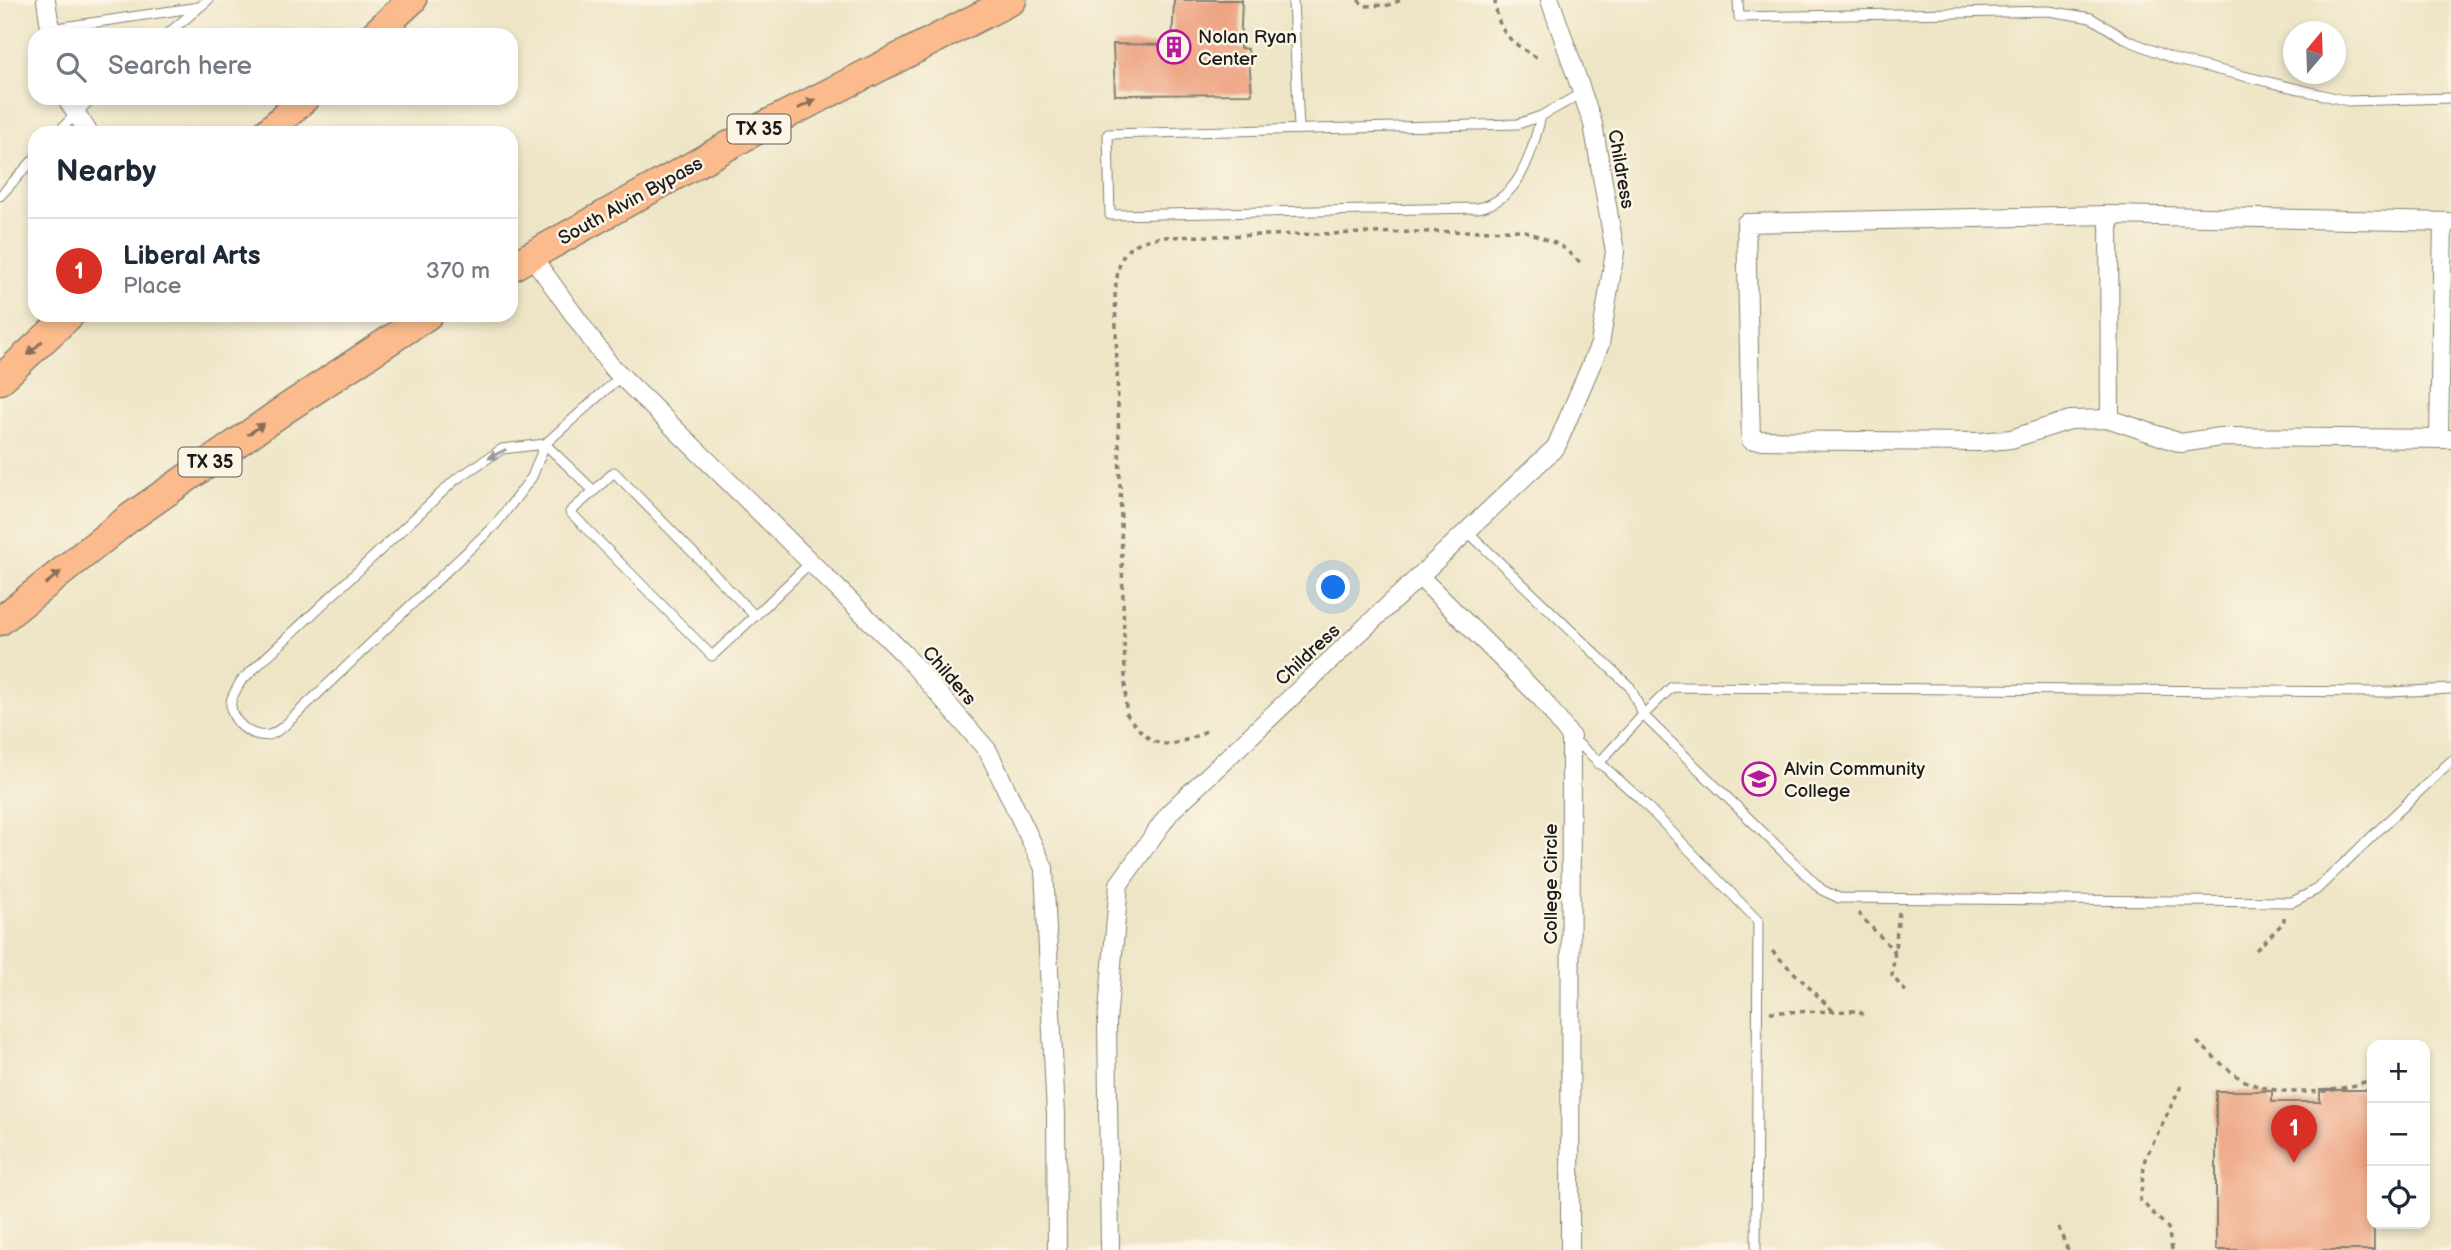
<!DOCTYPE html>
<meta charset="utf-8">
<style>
:root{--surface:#fff;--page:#f2f2f3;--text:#1f2937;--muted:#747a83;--line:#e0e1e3;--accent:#d93025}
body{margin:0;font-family:"Balsamiq Sans",sans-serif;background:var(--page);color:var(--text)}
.controls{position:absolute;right:21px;bottom:21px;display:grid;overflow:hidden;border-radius:14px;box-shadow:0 4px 10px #0003}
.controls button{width:63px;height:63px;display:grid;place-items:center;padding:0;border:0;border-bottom:2px solid var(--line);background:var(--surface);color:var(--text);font:35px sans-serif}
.compass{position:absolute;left:2283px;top:21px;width:63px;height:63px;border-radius:50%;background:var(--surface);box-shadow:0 4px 10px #0003;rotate:19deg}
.you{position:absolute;left:1334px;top:588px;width:24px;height:24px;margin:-18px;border:5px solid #fff;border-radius:50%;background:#1a73e8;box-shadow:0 0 0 10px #1a73e833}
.badge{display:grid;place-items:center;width:46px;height:46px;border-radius:50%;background:var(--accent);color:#fff;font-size:23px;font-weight:700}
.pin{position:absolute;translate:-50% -58px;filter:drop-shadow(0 2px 4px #0008)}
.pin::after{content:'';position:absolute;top:37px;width:24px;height:21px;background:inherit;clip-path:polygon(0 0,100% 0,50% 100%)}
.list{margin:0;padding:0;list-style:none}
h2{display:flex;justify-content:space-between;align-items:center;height:91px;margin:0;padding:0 28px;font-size:30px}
h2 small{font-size:23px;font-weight:400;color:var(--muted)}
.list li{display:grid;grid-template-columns:46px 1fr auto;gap:21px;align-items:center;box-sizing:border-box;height:105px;padding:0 28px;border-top:2px solid var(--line)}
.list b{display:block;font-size:26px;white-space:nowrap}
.list p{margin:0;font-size:23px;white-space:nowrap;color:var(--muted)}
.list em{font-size:23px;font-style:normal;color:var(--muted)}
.icon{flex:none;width:38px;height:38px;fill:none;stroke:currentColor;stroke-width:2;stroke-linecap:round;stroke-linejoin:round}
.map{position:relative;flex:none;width:2451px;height:1250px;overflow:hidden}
.search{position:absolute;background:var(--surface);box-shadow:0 4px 10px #0003;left:28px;top:28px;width:490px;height:77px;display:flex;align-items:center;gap:18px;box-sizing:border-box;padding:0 24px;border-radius:21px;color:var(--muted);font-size:26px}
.panel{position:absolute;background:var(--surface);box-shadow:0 4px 10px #0003;left:28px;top:126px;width:490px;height:196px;border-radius:21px}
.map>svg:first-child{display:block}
</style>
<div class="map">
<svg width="2451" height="1250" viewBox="0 0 2451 1250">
<rect width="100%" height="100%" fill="#fcf5e5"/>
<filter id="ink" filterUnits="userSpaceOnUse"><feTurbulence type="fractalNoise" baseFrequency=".0143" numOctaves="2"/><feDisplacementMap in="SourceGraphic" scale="14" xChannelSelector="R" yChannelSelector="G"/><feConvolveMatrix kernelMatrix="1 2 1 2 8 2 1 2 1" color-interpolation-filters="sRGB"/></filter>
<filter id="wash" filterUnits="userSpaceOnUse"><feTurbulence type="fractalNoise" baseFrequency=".00686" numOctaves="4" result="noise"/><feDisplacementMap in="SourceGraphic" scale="28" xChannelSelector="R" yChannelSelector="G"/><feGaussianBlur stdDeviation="1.57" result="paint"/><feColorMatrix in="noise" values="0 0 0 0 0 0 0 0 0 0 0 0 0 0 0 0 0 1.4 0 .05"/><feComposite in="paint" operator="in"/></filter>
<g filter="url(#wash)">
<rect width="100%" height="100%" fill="#eee5c6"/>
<g id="blocks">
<g fill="#eda17f">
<polygon points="1174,0 1242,0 1240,48 1248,49 1252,94 1115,95 1113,44 1172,45"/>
<polygon points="2320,1090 2372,1090 2374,1250 2216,1250 2216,1091 2272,1091 2272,1102 2320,1102"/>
</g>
</g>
</g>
<g filter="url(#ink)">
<use href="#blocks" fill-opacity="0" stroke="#858071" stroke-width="2"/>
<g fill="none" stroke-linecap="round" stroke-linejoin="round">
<defs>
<g id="service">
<polyline points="1293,0 1299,129"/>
<polyline points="1738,0 1739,17 2049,11 2091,18 2127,40 2177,60 2348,101 2451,98"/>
<polyline points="50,29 199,7"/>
<polyline points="166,35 208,0"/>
<path d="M 1541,116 L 1518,124 L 1108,134 L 1110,215 L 1478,208 C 1519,200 1532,154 1541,116 L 1582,93"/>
<polyline points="57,133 92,98"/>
<polyline points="0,196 35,158"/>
<path d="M 545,444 L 502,449 L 455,480 L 241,681 C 238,687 232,695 231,702 C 229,720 251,739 269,735 C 274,734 280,729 284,726 L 496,524 L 532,477 L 545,444 L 621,376"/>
<polyline points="545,444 594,491 614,472 755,616 712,656 570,512 594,491"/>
<polyline points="1468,532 1630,687 1643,715 1672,687 2389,692 2451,689"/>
<polyline points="755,616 811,562"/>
<polyline points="1572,738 1639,798 1758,921 1756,1250"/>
<polyline points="1598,764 1643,715 1822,890 1839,898 2292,902 2316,890 2451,761"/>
</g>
<g id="minor">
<polyline points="46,0 51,35"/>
<polyline points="66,98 89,133"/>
<polyline points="2109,215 2110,419"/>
<polyline points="2451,222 2109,215 1746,223 1751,440 1981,442 2011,439 2070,420 2110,419 2181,443 2220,437 2451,439"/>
<polyline points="531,255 610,365 904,654 988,751 1044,868 1056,1115 1057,1250"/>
<polyline points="2439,438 2443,222"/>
<polyline points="1420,577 1542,699 1571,737 1570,1250"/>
<polyline points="1110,1250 1107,1022 1119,884 1171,811 1556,447 1600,344 1615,252 1593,124 1550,0"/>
</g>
<g id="primary">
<polyline points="374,35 412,0"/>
<polyline points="267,133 305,98"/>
<polyline points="511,267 762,127 1012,0"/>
<polyline points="0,380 70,315"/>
<polyline points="0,621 128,519 287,408 428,315"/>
</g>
</defs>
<use href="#service" stroke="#858071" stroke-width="11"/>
<use href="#minor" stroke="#858071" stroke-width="20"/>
<use href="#primary" stroke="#858071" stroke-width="31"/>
<g stroke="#858071" stroke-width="3.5" stroke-dasharray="5 5" stroke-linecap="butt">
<polyline points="1358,0 1365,6 1389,5 1401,0"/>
<path d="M 1495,0 C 1497,34 1513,44 1541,60"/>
<path d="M 1206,731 C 1166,751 1152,750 1126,713 L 1115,291 C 1120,254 1122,244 1161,237 L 1523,230 L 1560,245 L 1581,263"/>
<polyline points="1899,912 1892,976 1909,995"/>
<polyline points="1858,913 1895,952"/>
<polyline points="2256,950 2284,922 2284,917"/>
<polyline points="1772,951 1834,1012"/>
<polyline points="1770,1012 1859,1011 1867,1018"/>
<path d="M 2197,1042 C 2213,1055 2231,1075 2249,1083 C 2284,1097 2338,1094 2372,1079"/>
<polyline points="2058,1227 2068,1250"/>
<polyline points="2172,1250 2168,1228 2140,1200 2145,1159 2181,1086"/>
</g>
<use href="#service" stroke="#fff" stroke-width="9"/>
<use href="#minor" stroke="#fff" stroke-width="18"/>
<use href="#primary" stroke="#fbbb8c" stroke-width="28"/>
</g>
<defs><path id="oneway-solid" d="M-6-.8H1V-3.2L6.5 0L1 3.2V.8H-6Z" transform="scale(1.75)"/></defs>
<g fill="#8c6c54">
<use href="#oneway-solid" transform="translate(807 104) rotate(-27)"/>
<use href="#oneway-solid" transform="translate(35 348) rotate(137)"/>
<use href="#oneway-solid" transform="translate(256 429) rotate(-35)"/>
<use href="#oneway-solid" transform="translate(53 578) rotate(-39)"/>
</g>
<use fill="#999" href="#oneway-solid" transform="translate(497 454) rotate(153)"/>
</g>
<defs>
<symbol id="building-ring" viewBox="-11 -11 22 22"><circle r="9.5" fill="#fcf5e5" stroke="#b5179e" stroke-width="1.5"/><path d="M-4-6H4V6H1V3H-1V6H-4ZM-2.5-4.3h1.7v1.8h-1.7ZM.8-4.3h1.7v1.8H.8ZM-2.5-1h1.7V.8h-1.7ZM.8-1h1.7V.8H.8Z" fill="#b5179e"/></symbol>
<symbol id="university-ring" viewBox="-11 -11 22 22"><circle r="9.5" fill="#fcf5e5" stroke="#b5179e" stroke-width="1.5"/><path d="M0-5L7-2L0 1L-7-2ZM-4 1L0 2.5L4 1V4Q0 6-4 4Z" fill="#b5179e"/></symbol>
</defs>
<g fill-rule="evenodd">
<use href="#building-ring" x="1155" y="28" width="38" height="38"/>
<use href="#university-ring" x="1740" y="760" width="38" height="38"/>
</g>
<g text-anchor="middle" stroke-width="5" stroke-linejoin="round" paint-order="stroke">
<g fill="#fcf5e5" stroke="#5f5d58" stroke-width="2">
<rect x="727.5" y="114.5" width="63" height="29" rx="5"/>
<rect x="178.5" y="447.5" width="63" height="29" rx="5"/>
</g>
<g font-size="18" font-weight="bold" fill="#1c1c1c">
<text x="759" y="135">TX 35</text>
<text x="210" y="468">TX 35</text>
</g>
<g font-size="19" fill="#1c1c1c" stroke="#fcf5e5" text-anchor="start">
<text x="1198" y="43">Nolan Ryan<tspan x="1198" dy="22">Center</tspan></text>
<text x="1784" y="775">Alvin Community<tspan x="1784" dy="22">College</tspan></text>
</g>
<g font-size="19" fill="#1c1c1c" stroke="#fcf5e5">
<text transform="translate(1622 169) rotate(80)" y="7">Childress</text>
<text transform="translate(630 200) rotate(-29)" y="7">South Alvin Bypass</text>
<text transform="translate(1307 654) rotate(-43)" y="7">Childress</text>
<text transform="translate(950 675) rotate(49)" y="7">Childers</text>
<text transform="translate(1550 884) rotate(-90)" y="7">College Circle</text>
</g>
</g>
</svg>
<div class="controls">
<button>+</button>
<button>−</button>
<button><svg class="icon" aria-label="locate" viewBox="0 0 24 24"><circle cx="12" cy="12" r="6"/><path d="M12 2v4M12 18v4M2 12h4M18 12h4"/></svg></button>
</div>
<svg class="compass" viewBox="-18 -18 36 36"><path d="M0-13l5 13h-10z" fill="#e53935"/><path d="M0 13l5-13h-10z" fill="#747a83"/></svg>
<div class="you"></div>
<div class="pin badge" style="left:2294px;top:1163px">1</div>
<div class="search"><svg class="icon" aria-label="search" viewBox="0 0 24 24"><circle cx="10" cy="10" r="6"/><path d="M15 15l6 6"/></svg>Search here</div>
<section class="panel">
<h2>Nearby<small></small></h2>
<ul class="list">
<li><span class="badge">1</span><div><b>Liberal Arts</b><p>Place</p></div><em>370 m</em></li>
</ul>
</section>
</div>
